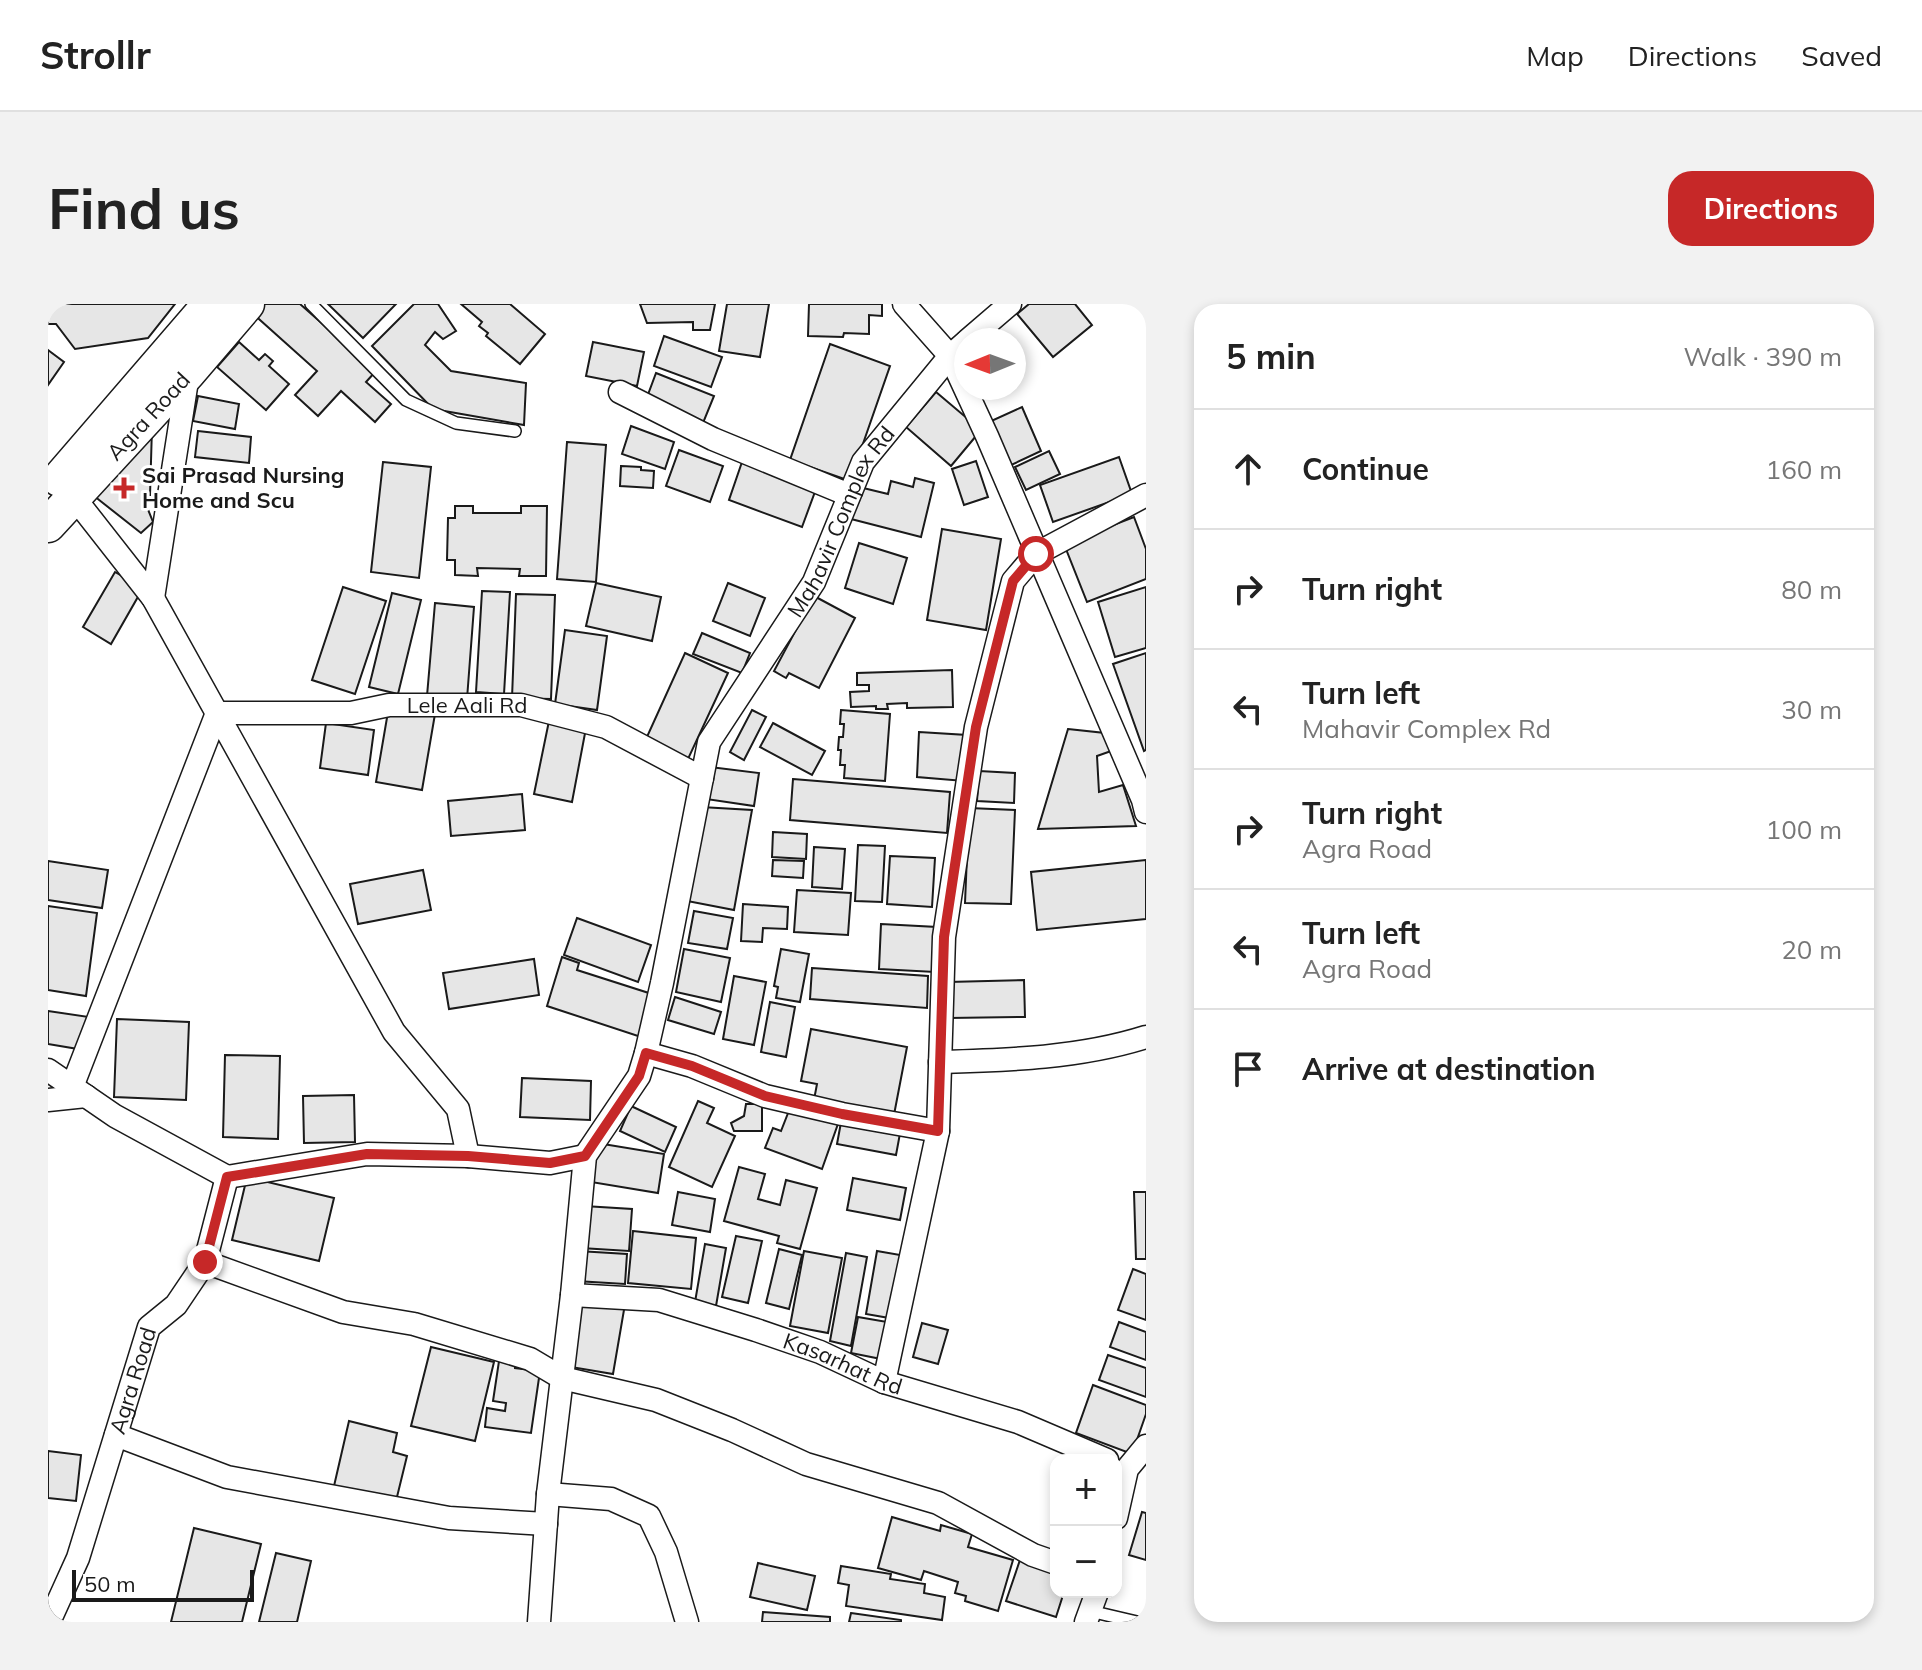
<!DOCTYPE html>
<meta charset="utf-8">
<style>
:root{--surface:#fff;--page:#f2f2f2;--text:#222;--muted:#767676;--line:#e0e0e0;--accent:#c62828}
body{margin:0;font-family:Mulish,sans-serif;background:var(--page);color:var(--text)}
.controls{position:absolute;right:24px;bottom:24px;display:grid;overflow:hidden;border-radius:16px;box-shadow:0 4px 12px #0003}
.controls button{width:72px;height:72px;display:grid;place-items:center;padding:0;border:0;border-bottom:2px solid var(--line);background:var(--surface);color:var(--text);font:40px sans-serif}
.compass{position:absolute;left:906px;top:24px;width:72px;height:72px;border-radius:50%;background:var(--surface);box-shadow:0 4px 12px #0003;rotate:269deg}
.scale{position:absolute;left:24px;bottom:20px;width:182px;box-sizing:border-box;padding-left:8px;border:4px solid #1a1a1a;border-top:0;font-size:22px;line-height:28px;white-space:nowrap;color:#1a1a1a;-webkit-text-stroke:6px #fff;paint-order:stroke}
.stop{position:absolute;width:24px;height:24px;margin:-18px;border:6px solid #c62828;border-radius:50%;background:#fff}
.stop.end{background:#c62828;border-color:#fff;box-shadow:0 2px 8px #0008}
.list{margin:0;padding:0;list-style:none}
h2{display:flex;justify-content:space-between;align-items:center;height:104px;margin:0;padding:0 32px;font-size:34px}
h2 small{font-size:26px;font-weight:400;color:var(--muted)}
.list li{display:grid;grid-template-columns:52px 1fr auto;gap:24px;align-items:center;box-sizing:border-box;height:120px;padding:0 32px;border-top:2px solid var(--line)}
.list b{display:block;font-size:30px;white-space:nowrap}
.list p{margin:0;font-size:26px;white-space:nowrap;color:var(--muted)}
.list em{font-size:26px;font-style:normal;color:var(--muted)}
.icon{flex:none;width:44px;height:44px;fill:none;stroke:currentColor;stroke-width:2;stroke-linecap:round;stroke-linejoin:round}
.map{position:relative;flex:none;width:1098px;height:1318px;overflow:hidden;border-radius:24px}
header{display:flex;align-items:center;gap:48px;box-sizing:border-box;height:112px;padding:0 40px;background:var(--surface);border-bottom:2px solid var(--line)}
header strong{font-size:38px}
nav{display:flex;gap:44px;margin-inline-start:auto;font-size:28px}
.intro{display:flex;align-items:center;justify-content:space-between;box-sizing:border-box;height:192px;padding:0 48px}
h1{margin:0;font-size:56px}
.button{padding:20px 36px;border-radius:24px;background:var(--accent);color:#fff;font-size:28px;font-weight:700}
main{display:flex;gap:48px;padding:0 48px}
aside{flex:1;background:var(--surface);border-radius:24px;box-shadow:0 4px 12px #0003}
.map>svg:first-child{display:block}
</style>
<header>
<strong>Strollr</strong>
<nav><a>Map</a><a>Directions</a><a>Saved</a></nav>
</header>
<div class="intro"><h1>Find us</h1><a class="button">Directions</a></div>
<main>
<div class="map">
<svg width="1098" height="1318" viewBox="0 0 1098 1318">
<rect width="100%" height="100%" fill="#fff"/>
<g fill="#e6e6e6" stroke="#1a1a1a" stroke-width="2">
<polygon points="0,0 127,0 100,34 27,45 8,20 0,20"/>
<polygon points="208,0 252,0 328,67 318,78 343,100 327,118 293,87 270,112 247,91 269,67 202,7"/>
<polygon points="280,0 348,0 315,34"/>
<polygon points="366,0 390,0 408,27 395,35 387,28 377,41 403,67 478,79 476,121 385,105 324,42"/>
<polygon points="413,0 462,0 497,30 472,60 438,32 440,29 431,22 434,18"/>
<polygon points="592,0 667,0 662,26 645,26 645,18 599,19"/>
<polygon points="679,0 721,0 712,53 671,47"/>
<polygon points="761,0 834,0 834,12 821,11 821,30 796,29 795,33 760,32"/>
<polygon points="981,0 1027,0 1044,21 1005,53 969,10"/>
<polygon points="616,32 674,53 663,83 606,62"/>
<polygon points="191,38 211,56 217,50 225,57 221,62 241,80 218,106 169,63"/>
<polygon points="545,38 596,48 589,82 538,72"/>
<polygon points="782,40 842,62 802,177 742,156"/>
<polygon points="0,46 16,58 0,81"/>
<polygon points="608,69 666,92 655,119 598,96"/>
<polygon points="888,88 933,126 903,162 858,123"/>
<polygon points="150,92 191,100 187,125 145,117"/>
<polygon points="974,103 993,147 961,162 941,118"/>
<polygon points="583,122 626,138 617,165 574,150"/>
<polygon points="104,123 102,192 97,198 105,218 93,229 41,188"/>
<polygon points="150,127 203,133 201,159 147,153"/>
<polygon points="519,138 558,141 548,278 509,275"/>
<polygon points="631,146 675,162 662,198 618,182"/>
<polygon points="1001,147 1012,170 978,186 967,163"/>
<polygon points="1071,153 1084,190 1005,218 992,181"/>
<polygon points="928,157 940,193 916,201 904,165"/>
<polygon points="335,158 383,163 371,274 323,268"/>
<polygon points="694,158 768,185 754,223 681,196"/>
<polygon points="573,162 593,163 593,166 606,167 605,184 572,182"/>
<polygon points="867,174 886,179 873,233 803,215 811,183 840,190 843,177 865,183"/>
<polygon points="407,202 425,202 425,209 473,209 473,202 499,202 498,272 471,272 472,265 429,264 430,272 407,271 407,256 399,256 400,214 407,214"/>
<polygon points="1086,213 1098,245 1098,275 1039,298 1016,240"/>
<polygon points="894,225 953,235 938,326 879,316"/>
<polygon points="811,239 859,254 845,300 797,284"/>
<polygon points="67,268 95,284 63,340 35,323"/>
<polygon points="548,279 613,293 604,337 538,322"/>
<polygon points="680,279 717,294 702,332 665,317"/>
<polygon points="295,283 338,297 307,390 264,376"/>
<polygon points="1098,283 1098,344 1067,353 1050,298"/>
<polygon points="434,287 462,288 456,390 428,388"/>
<polygon points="344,289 373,296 350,390 321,383"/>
<polygon points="468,290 507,291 503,395 464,394"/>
<polygon points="766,292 807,314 771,384 741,369 738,374 726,367"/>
<polygon points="387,299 426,303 419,395 379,392"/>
<polygon points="517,326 559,332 549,406 507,400"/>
<polygon points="654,329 702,349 694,369 645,350"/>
<polygon points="637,349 680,369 640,455 598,435"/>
<polygon points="1098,349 1098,446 1096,447 1065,360"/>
<polygon points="904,366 905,403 859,404 859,399 839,400 840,405 828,405 828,402 803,403 802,388 821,387 821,381 809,381 809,369"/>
<polygon points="341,402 387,410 374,486 328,478"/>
<polygon points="704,406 718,413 696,456 682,448"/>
<polygon points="793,406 842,410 837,477 796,474 797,461 792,461 793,446 790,446 791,433 795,433 796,420 792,420"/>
<polygon points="501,417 538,424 524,498 486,490"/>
<polygon points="278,419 326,426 320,471 272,464"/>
<polygon points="725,419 777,447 764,471 712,443"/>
<polygon points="1020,425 1066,430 1066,446 1049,452 1051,488 1075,481 1088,522 990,525"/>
<polygon points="871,428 919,431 916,477 869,473"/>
<polygon points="662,463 711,469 706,502 658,495"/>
<polygon points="931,467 967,469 966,499 929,497"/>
<polygon points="745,475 902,488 899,529 742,516"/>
<polygon points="474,490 477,526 403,532 400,497"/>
<polygon points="653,503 704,506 686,606 634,596"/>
<polygon points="921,504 967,506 963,600 917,599"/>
<polygon points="725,528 759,530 758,555 724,553"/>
<polygon points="810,541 837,542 834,598 807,597"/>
<polygon points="766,543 797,545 794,585 764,583"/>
<polygon points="842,552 887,554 884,603 839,600"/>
<polygon points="725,556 756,557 755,574 724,572"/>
<polygon points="1098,556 1098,615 989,626 983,568"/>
<polygon points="0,557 60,566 54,604 0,596"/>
<polygon points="375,566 383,606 310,620 302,580"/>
<polygon points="749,586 803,589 800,631 746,628"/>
<polygon points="695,600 740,603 739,625 715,624 714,638 693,637"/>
<polygon points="0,602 49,609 38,692 0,686"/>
<polygon points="646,607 685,614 679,645 640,639"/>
<polygon points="529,614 603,641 590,678 516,651"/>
<polygon points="833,620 889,623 887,668 831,665"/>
<polygon points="636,645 682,654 673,698 628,688"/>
<polygon points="733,645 761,650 752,698 728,694 730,683 726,682"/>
<polygon points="514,653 531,659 529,666 607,691 593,733 499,702"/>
<polygon points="486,655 491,691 401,705 395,669"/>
<polygon points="764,664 880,672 879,704 762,695"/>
<polygon points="686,672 718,678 706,741 675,735"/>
<polygon points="976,676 977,713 901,714 900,678"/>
<polygon points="627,693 673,708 666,730 620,716"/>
<polygon points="722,698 747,703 738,753 713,748"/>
<polygon points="0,707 41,713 36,746 0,740"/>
<polygon points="69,715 141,718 138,796 66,793"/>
<polygon points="763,725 859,743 845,816 765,801 769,780 753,777"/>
<polygon points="177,751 232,752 230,835 175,833"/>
<polygon points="474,774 543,777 542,816 472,813"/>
<polygon points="306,791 307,838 256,839 255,792"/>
<polygon points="650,797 666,804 659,819 687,832 664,883 621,863"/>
<polygon points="744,799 791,817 774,865 717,844 725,824 733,827"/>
<polygon points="698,800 714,800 714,827 686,827 683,819 696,812"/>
<polygon points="583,802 628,823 617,848 572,827"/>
<polygon points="794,813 853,824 848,851 789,840"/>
<polygon points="549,839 616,850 610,889 543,878"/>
<polygon points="691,863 717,870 710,895 732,901 738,876 769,884 752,945 729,939 731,932 676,917"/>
<polygon points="199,873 286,894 271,957 184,936"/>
<polygon points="805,874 858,884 852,916 799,906"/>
<polygon points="630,888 667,895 662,928 624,921"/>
<polygon points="1086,888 1098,888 1098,955 1088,955"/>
<polygon points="536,902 584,905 581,947 533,944"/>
<polygon points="585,927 648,934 643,985 580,979"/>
<polygon points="688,932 714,937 700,999 674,993"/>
<polygon points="657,940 678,944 668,1002 647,998"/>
<polygon points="731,945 754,951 741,1005 718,999"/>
<polygon points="530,947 579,950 577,980 528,977"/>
<polygon points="756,947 794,954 780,1029 742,1022"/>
<polygon points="829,947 858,952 847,1015 818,1010"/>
<polygon points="798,949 819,953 803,1042 782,1037"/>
<polygon points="1085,965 1098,970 1098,1016 1070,1006"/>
<polygon points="535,993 577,1000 565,1070 523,1063"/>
<polygon points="810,1013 845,1019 838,1056 803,1049"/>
<polygon points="1071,1018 1098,1028 1098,1056 1062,1043"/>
<polygon points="874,1019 900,1026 890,1060 865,1053"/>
<polygon points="383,1043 446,1058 427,1137 363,1122"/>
<polygon points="1060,1051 1098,1064 1098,1093 1051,1076"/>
<polygon points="451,1057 467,1059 467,1064 492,1067 483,1129 437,1123 439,1104 457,1107 458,1099 445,1097"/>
<polygon points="1045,1081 1098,1101 1098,1110 1084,1150 1028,1129"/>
<polygon points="301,1117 349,1129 345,1148 359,1152 348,1197 286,1182"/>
<polygon points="0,1147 33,1151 28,1197 0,1194"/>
<polygon points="1094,1208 1098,1209 1098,1256 1081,1251"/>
<polygon points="844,1213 892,1227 893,1221 924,1230 920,1243 965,1256 950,1307 917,1297 918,1292 907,1289 910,1278 876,1267 873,1276 830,1264"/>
<polygon points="146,1224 213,1240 194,1318 123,1318"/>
<polygon points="228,1249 263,1257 249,1318 211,1318"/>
<polygon points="973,1253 1008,1264 1008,1288 1016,1288 1008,1313 958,1297"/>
<polygon points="710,1259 767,1272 759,1306 702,1293"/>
<polygon points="793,1262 843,1270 842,1275 877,1280 876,1289 897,1293 894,1316 798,1302 801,1281 790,1279"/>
<polygon points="715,1308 782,1313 782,1318 714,1318"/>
<polygon points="803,1309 853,1316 853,1318 801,1318"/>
</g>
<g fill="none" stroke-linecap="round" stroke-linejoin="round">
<defs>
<g id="lane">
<polyline points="263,0 358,96 408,119 467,127"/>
<polyline points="1042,1307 1089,1318"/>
</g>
<g id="street">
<polyline points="856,0 902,52 939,132 1095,496 1098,508"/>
<polyline points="920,36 962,0"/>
<polyline points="572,88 665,135 801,191"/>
<polyline points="25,192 105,294 346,728 410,805 420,852"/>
<polyline points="105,294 140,70"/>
<polyline points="598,749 644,762 717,792 794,810 890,827"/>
<path d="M 892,758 C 961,756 1032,754 1098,733"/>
<polyline points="0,766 67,812 179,873"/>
<path id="s1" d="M 24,783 L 169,409 L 303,409 L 341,401 L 473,401 L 558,423 L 654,474"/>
<polyline points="0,796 38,792"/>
<polyline points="179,873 319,850 420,852 502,859 537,852"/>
<polyline points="157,958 295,1008 366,1020 482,1055 514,1074 608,1096 684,1126 758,1160 890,1199 985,1251 1008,1259"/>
<path id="s2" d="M 524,991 L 611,996 L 708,1026 L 772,1048 L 836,1078 L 970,1118 L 1059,1156"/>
<polyline points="836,1078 890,827 896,633 928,423 965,277 988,250 1098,191"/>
<polyline points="68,1131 179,1173 401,1214 498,1220"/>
<polyline points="500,1190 563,1195 601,1212 618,1248 639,1318"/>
<polyline points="1068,1214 1079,1165 1098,1142"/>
<path id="s3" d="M 1,1318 L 30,1254 L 101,1023 L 128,1001 L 157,958 L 179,873"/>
<path id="s4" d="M 491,1318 L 500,1190 L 524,991 L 537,852 L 591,772 L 598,749 L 614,679 L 661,438 L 766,278 L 815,158 L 902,52 L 918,38"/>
<polyline points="1038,1318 1049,1288"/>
</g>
<g id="primary">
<polyline points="11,175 162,0"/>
<path id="s5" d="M 0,221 L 140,69 L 199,0"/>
</g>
</defs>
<use href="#lane" stroke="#1a1a1a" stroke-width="14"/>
<use href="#street" stroke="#1a1a1a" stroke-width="25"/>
<use href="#primary" stroke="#1a1a1a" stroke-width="37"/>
<use href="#lane" stroke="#fff" stroke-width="11"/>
<use href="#street" stroke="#fff" stroke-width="22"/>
<use href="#primary" stroke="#fff" stroke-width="34"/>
</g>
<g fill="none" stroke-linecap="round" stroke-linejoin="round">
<polyline stroke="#c62828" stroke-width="10" points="157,958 179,873 319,850 420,852 502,859 537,852 591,772 598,749 644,762 717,792 794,810 890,827 896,633 928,423 965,277 988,250"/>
</g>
<path fill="#c62828" stroke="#fff" stroke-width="3" d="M72 172h8v8h8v8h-8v8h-8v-8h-8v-8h8z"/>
<g text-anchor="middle" stroke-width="6" stroke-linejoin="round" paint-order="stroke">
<g font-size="22" fill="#1a1a1a" stroke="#fff">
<text dy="8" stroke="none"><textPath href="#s5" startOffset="148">Agra Road</textPath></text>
<text dy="8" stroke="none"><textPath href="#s4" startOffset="1164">Mahavir Complex Rd</textPath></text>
<text dy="8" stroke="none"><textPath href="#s1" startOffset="652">Lele Aali Rd</textPath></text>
<text dy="8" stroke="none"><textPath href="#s2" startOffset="282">Kasarhat Rd</textPath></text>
<text dy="8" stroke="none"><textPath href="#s3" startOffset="256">Agra Road</textPath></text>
</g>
<g font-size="22" font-weight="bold" fill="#1a1a1a" stroke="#fff" text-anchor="start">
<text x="94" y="179">Sai Prasad Nursing<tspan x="94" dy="25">Home and Scu</tspan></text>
</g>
</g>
</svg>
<div class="controls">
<button>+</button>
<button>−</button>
</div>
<svg class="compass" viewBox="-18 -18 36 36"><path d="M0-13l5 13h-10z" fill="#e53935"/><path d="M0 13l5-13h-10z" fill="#767676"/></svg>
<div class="scale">50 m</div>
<div class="stop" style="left:988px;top:250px"></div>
<div class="stop end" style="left:157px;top:958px"></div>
</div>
<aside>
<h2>5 min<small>Walk · 390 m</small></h2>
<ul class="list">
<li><svg class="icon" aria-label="ahead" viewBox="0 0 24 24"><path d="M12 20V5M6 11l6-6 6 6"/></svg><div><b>Continue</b></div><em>160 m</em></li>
<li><svg class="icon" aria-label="right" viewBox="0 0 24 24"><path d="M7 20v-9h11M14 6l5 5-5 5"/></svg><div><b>Turn right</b></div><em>80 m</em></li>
<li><svg class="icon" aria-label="left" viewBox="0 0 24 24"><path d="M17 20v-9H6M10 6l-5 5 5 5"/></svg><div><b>Turn left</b><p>Mahavir Complex Rd</p></div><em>30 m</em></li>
<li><svg class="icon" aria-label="right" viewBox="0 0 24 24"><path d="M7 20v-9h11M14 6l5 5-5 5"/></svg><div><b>Turn right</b><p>Agra Road</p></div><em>100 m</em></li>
<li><svg class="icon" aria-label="left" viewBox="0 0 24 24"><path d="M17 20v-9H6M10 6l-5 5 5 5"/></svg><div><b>Turn left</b><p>Agra Road</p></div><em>20 m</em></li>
<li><svg class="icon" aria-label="arrive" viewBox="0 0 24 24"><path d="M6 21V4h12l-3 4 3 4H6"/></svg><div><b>Arrive at destination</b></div></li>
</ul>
</aside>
</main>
